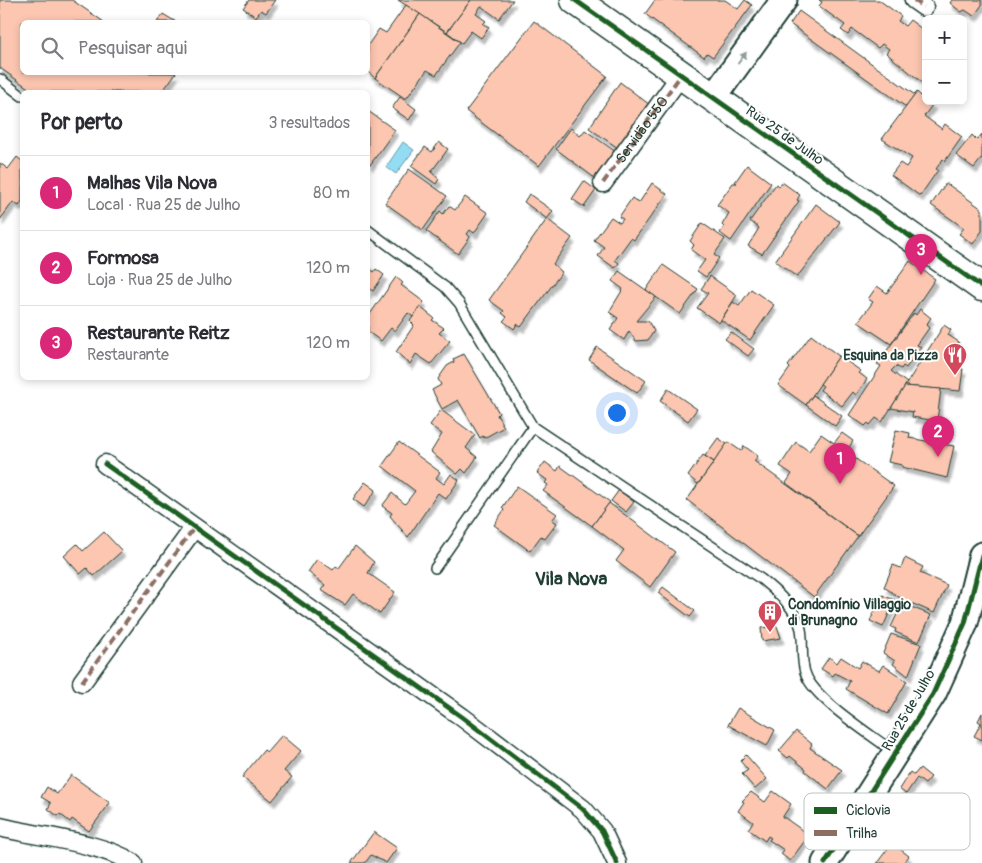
<!DOCTYPE html>
<html lang="pt">
<meta charset="utf-8">
<style>
:root{--surface:#fff;--page:#f7f7f7;--text:#2b2b33;--muted:#7c7c81;--line:#e1e1e2;--accent:#db2777}
body{margin:0;font-family:Pangolin,sans-serif;background:var(--page);color:var(--text)}
.controls{position:absolute;right:15px;top:15px;display:grid;overflow:hidden;border-radius:8px;box-shadow:0 2px 8px #0003}
.controls button{width:45px;height:45px;display:grid;place-items:center;padding:0;border:0;border-bottom:1px solid var(--line);background:var(--surface);color:var(--text);font:25px sans-serif}
.you{position:absolute;left:616px;top:412px;width:18px;height:18px;margin:-12px;border:4px solid #fff;border-radius:50%;background:#1a73e8;box-shadow:0 0 0 8px #1a73e833}
.badge{display:grid;place-items:center;width:32px;height:32px;border-radius:50%;background:var(--accent);color:#fff;font-size:16px;font-weight:700}
.pin{position:absolute;translate:-50% -41px;filter:drop-shadow(0 1px 2px #0008)}
.pin::after{content:'';position:absolute;top:26px;width:18px;height:15px;background:inherit;clip-path:polygon(0 0,100% 0,50% 100%)}
.list{margin:0;padding:0;list-style:none}
h2{display:flex;justify-content:space-between;align-items:center;height:65px;margin:0;padding:0 20px;font-size:21px}
h2 small{font-size:16px;font-weight:400;color:var(--muted)}
.list li{display:grid;grid-template-columns:32px 1fr auto;gap:15px;align-items:center;box-sizing:border-box;height:75px;padding:0 20px;border-top:1px solid var(--line)}
.list b{display:block;font-size:19px;white-space:nowrap}
.list p{margin:0;font-size:16px;white-space:nowrap;color:var(--muted)}
.list em{font-size:16px;font-style:normal;color:var(--muted)}
.icon{flex:none;width:28px;height:28px;fill:none;stroke:currentColor;stroke-width:2;stroke-linecap:round;stroke-linejoin:round}
.map{position:relative;flex:none;width:982px;height:863px;overflow:hidden}
.search{position:absolute;background:var(--surface);box-shadow:0 2px 8px #0003;left:20px;top:20px;width:350px;height:55px;display:flex;align-items:center;gap:12px;box-sizing:border-box;padding:0 18px;border-radius:8px;color:var(--muted);font-size:19px}
.panel{position:absolute;background:var(--surface);box-shadow:0 2px 8px #0003;left:20px;top:90px;width:350px;height:290px;border-radius:8px}
.map>svg:first-child{display:block}
</style>
<div class="map">
<svg width="982" height="863" viewBox="0 0 982 863">
<defs>
<filter id="shadow"><feDropShadow dx="3" dy="5.5" stdDeviation="1" flood-color="#0004"/></filter>
</defs>
<rect width="100%" height="100%" fill="#fff"/>
<filter id="ink" filterUnits="userSpaceOnUse"><feTurbulence type="fractalNoise" baseFrequency=".02" numOctaves="2"/><feDisplacementMap in="SourceGraphic" scale="10" xChannelSelector="R" yChannelSelector="G"/><feConvolveMatrix kernelMatrix="1 2 1 2 8 2 1 2 1" color-interpolation-filters="sRGB"/></filter>
<g filter="url(#ink)">
<polygon fill="#93dcf4" stroke="#659ca7" points="403,142 414,150 396,174 386,167"/>
<g fill="#fdc6b0" stroke="#1f3d34" filter="url(#shadow)">
<polygon points="0,0 72,0 104,22 22,22 22,72 176,73 162,92 34,92 0,68"/>
<polygon points="249,0 275,0 266,13 261,10 256,17 243,8"/>
<polygon points="398,0 471,0 447,32"/>
<polygon points="471,0 513,0 499,19 481,6 476,14 486,21 483,24 489,27 481,38 471,31 462,43 447,32"/>
<polygon points="655,0 725,0 738,9 745,0 752,5 713,57 707,53 704,57 645,14"/>
<polygon points="819,0 879,0 901,16 898,21 905,26 910,20 926,32 926,81 924,84 886,53 889,49 882,44 878,48 852,29 848,35 841,30 845,25 819,6 822,2"/>
<polygon points="952,0 982,0 982,5 974,16 965,10 961,12 950,3"/>
<polygon points="406,5 420,14 375,78 368,72 368,45 379,29 386,33"/>
<polygon points="799,11 915,95 906,107 790,24"/>
<polygon points="163,14 176,22 157,22"/>
<polygon points="420,14 460,42 436,75 427,70 406,99 375,78"/>
<polygon points="534,21 607,76 539,166 466,111"/>
<polygon points="620,82 650,105 618,148 589,128"/>
<polygon points="917,92 926,101 933,104 924,116 942,129 945,124 962,137 945,161 943,159 936,169 938,170 920,196 891,175 900,163 906,167 912,158 882,139"/>
<polygon points="400,97 416,109 409,120 392,108"/>
<polygon points="368,111 395,130 370,165 368,163"/>
<polygon points="571,128 580,136 585,130 616,152 596,179 556,149"/>
<polygon points="982,134 982,158 974,168 956,155 972,135 977,140"/>
<polygon points="439,142 448,149 431,172 439,179 436,184 411,166 425,147 432,152"/>
<polygon points="17,157 22,161 22,201 19,206 13,202 0,220 0,163 8,169"/>
<polygon points="747,165 771,183 731,241 720,233 724,227 722,225 729,213 717,205 733,183 737,183 735,182"/>
<polygon points="409,169 447,196 423,230 385,203"/>
<polygon points="584,181 596,190 584,207 572,199"/>
<polygon points="782,182 800,195 797,200 799,201 762,254 748,246 759,228 750,221 776,184 779,186"/>
<polygon points="652,183 667,194 634,240 631,238 615,260 619,263 615,268 598,256 604,247 594,240 611,217 620,223 623,219 619,217 632,198 639,203"/>
<polygon points="946,183 982,209 982,231 973,244 959,234 964,228 931,205"/>
<polygon points="529,194 553,211 547,219 524,202"/>
<polygon points="465,197 488,213 474,233 470,230 467,234 470,237 458,254 426,231 440,211 443,214 449,206 455,210"/>
<polygon points="816,204 840,222 797,277 775,261"/>
<polygon points="547,219 572,238 553,264 562,272 521,327 517,324 514,329 503,321 507,317 502,313 504,311 489,300"/>
<polygon points="702,223 725,239 714,255 719,258 706,277 697,271 705,260 691,250 694,245 690,241"/>
<polygon points="910,261 935,279 891,344 858,322 873,302 868,299 877,286 887,293"/>
<polygon points="368,263 371,266 369,268 374,272 376,269 384,275 373,291 370,289 368,293"/>
<polygon points="663,265 698,289 680,314 646,290"/>
<polygon points="619,271 656,297 636,321 648,321 654,331 648,340 636,341 629,331 624,340 610,330 618,318 609,312 623,289 612,281"/>
<polygon points="710,276 737,295 719,323 697,308 708,293 701,289"/>
<polygon points="396,277 403,283 401,285 424,302 413,317 408,313 395,331 391,328 381,341 368,332 368,317"/>
<polygon points="751,289 774,305 750,340 721,320 733,302 739,306"/>
<polygon points="420,307 434,318 432,320 444,328 439,333 450,341 431,364 416,354 410,364 396,352 414,325 410,321"/>
<polygon points="920,309 931,318 926,325 929,328 917,345 921,347 906,368 903,366 901,369 896,366 891,371 907,383 882,422 876,418 870,425 868,423 865,426 849,415 881,366 877,364 914,313 916,315"/>
<polygon points="944,325 951,330 948,335 959,342 957,346 964,352 953,368 963,369 960,391 905,386"/>
<polygon points="731,332 754,349 748,356 725,339"/>
<polygon points="811,335 839,356 806,405 778,385 790,368 788,366"/>
<polygon points="597,347 646,381 637,393 589,360"/>
<polygon points="464,354 499,413 497,415 504,427 484,438 483,436 480,438 458,400 442,409 432,390 441,385 438,379 447,366 454,362 453,359"/>
<polygon points="839,356 861,371 859,373 867,379 856,395 853,392 842,406 820,390 823,386 820,384"/>
<polygon points="905,386 941,389 937,421 912,417 913,412 891,408"/>
<polygon points="668,389 697,409 688,421 660,401"/>
<polygon points="813,395 842,416 835,426 806,405"/>
<polygon points="441,410 475,435 466,448 477,457 466,473 462,469 457,474 431,452 442,434 430,425"/>
<polygon points="896,430 910,433 909,438 954,446 947,478 902,467 902,465 888,462"/>
<polygon points="842,433 853,441 846,452 894,486 858,536 786,483 792,474 780,466 796,442 809,451 821,434 834,443"/>
<polygon points="718,438 727,444 714,462 705,456"/>
<polygon points="399,442 440,472 436,478 444,484 451,474 459,480 446,499 438,493 408,537 390,516 392,513 382,506 392,493 405,504 415,491 382,466"/>
<polygon points="728,442 741,451 744,446 758,456 754,461 858,536 814,597 687,500"/>
<polygon points="703,455 714,462 698,484 688,476"/>
<polygon points="545,462 557,471 560,466 610,502 592,526 543,491 548,485 545,483 547,480 537,473"/>
<polygon points="365,482 376,490 364,507 353,499"/>
<polygon points="517,486 557,514 552,520 557,523 545,539 541,536 530,551 494,525 504,510 502,508"/>
<polygon points="619,490 634,502 626,512 611,501"/>
<polygon points="609,503 675,552 650,587 616,561 624,550 592,526"/>
<polygon points="104,532 122,551 94,576 87,568 80,574 64,556 77,544 83,551"/>
<polygon points="355,546 374,562 368,573 395,592 380,614 353,594 345,605 321,590 325,585 308,572 317,559 333,570 336,566 339,568"/>
<polygon points="905,558 923,567 920,573 947,585 934,613 902,599 884,587 893,565 901,568"/>
<polygon points="663,587 695,611 690,617 658,593"/>
<polygon points="882,595 895,600 883,627 870,621"/>
<polygon points="906,605 931,615 919,642 895,632 896,629 891,627 900,608 904,610"/>
<polygon points="777,626 781,638 762,641 761,628"/>
<polygon points="891,634 921,644 908,676 893,664 895,661 883,653"/>
<polygon points="829,657 837,663 841,657 858,668 862,661 879,671 883,665 907,681 888,714 846,689 850,681 835,673 833,676 821,669"/>
<polygon points="738,708 775,730 767,746 728,725"/>
<polygon points="982,713 982,740 974,736 981,723 978,721"/>
<polygon points="796,731 812,744 810,748 842,770 828,789 805,771 806,769 790,756 788,758 779,751"/>
<polygon points="282,735 301,751 284,771 292,777 272,801 242,777 264,750 267,752"/>
<polygon points="746,755 767,779 755,789 742,774 748,770 740,761"/>
<polygon points="920,768 931,777 925,784 917,778 906,794 899,789 910,772 914,775"/>
<polygon points="71,775 110,803 89,831 72,819 70,822 60,814 58,816 48,809 51,803 41,797 47,787 57,794"/>
<polygon points="773,791 791,804 782,818 785,818 809,835 790,861 781,854 784,850 769,840 771,838 768,836 765,841 748,829 753,822 738,811 744,802 742,801 751,792 765,802"/>
<polygon points="374,832 397,848 386,863 371,855 365,863 351,863"/>
<polygon points="892,843 909,856 903,863 877,863"/>
</g>
<g fill="none" stroke-linecap="round" stroke-linejoin="round">
<defs>
<g id="lane">
<polyline points="0,79 22,96"/>
<path d="M 368,230 L 445,287 L 459,303 L 533,427 L 761,579 C 777,592 796,608 801,629 C 804,644 800,661 806,675 C 815,700 872,735 895,753"/>
<polyline points="435,568 533,427"/>
</g>
<g id="street">
<polyline points="914,0 924,7"/>
<polyline points="603,183 681,75"/>
<polyline points="105,464 462,717 583,809 602,831 617,863"/>
<polyline points="82,682 194,528"/>
<path d="M 0,827 C 40,837 100,842 133,863"/>
</g>
<g id="secondary">
<polyline points="713,98 784,0"/>
<polyline points="825,863 933,694 965,623 982,555"/>
</g>
<polyline id="primary" points="575,0 982,287"/>
</defs>
<use href="#lane" stroke="#1f3d34" stroke-width="12"/>
<use href="#street" stroke="#1f3d34" stroke-width="21"/>
<use href="#secondary" stroke="#1f3d34" stroke-width="29"/>
<use href="#primary" stroke="#1f3d34" stroke-width="31"/>
<use href="#lane" stroke="#fff" stroke-width="9"/>
<use href="#street" stroke="#fff" stroke-width="18"/>
<use href="#secondary" stroke="#fff" stroke-width="25"/>
<use href="#primary" stroke="#fff" stroke-width="28"/>
<g stroke="#8d6e63" stroke-width="4" stroke-dasharray="8 4" stroke-linecap="butt">
<polyline points="914,0 924,7"/>
<path id="s1" d="M 603,183 L 681,75"/>
<polyline points="82,682 194,528"/>
</g>
<defs>
<g id="cycleway">
<polyline points="575,0 982,287"/>
<polyline points="105,464 462,717 583,809 602,831 617,863"/>
<polyline points="825,863 933,694 965,623 982,555"/>
</g>
</defs>
<use href="#cycleway" stroke="#fff" stroke-width="8"/>
<use href="#cycleway" stroke="#1b5e20" stroke-width="5"/>
</g>
<defs><path id="oneway-solid" d="M-6-.8H1V-3.2L6.5 0L1 3.2V.8H-6Z" transform="scale(1.25)"/></defs>
<use fill="#8f9e9a" href="#oneway-solid" transform="translate(742 58) rotate(-54)"/>
</g>
<defs>
<symbol id="restaurant-pin" viewBox="-11 -11 22 30"><path d="M0 17L-7.5 6A9.5 9.5 0 1 1 7.5 6Z" fill="#d1495b" stroke="#fff"/><path d="M-5-6h1v4h1v-4h1v4h1v-4h1v5L-1.5 .5V6h-2V.5L-5-1ZM5-6V6H3V1.5H1.5Q1.5-4 5-6Z" fill="#fff"/></symbol>
<symbol id="building-pin" viewBox="-11 -11 22 30"><path d="M0 17L-7.5 6A9.5 9.5 0 1 1 7.5 6Z" fill="#d1495b" stroke="#fff"/><path d="M-4-6H4V6H1V3H-1V6H-4ZM-2.5-4.3h1.7v1.8h-1.7ZM.8-4.3h1.7v1.8H.8ZM-2.5-1h1.7V.8h-1.7ZM.8-1h1.7V.8H.8Z" fill="#fff"/></symbol>
</defs>
<g fill-rule="evenodd">
<use href="#restaurant-pin" x="941" y="341" width="28" height="38"/>
<use href="#building-pin" x="756" y="598" width="28" height="38"/>
</g>
<g text-anchor="middle" stroke-width="4" stroke-linejoin="round" paint-order="stroke">
<g font-size="14" fill="#1f3d34" stroke="#fff">
<text dy="5" stroke="none"><textPath href="#s1" startOffset="66">Servidão 550</textPath></text>
<text transform="translate(785 135) rotate(35)" y="5">Rua 25 de Julho</text>
<text transform="translate(908 710) rotate(-60)" y="5">Rua 25 de Julho</text>
</g>
<g font-size="14" font-weight="bold" fill="#1f3d34" stroke="#fff" text-anchor="end">
<text x="938" y="360">Esquina da Pizza</text>
<text x="788" y="609" text-anchor="start">Condomínio Villaggio<tspan x="788" dy="16">di Brunagno</tspan></text>
</g>
<g font-size="19" font-weight="bold" fill="#1f3d34" stroke="#fff">
<text x="571" y="585">Vila Nova</text>
</g>
</g>
<rect x="804" y="793" width="166" height="57" rx="8" fill="#fff" stroke="#bcc5c2" stroke-width="1"/>
<rect x="814" y="807" width="23" height="7" fill="#1b5e20"/>
<rect x="814" y="830" width="23" height="6" fill="#8d6e63"/>
<g font-size="14" fill="#1f3d34">
<text x="846" y="815">Ciclovia</text>
<text x="846" y="838">Trilha</text>
</g>
</svg>
<div class="controls">
<button>+</button>
<button>−</button>
</div>
<div class="you"></div>
<div class="pin badge" style="left:840px;top:484px">1</div>
<div class="pin badge" style="left:938px;top:457px">2</div>
<div class="pin badge" style="left:921px;top:275px">3</div>
<div class="search"><svg class="icon" aria-label="search" viewBox="0 0 24 24"><circle cx="10" cy="10" r="6"/><path d="M15 15l6 6"/></svg>Pesquisar aqui</div>
<section class="panel">
<h2>Por perto<small>3 resultados</small></h2>
<ul class="list">
<li><span class="badge">1</span><div><b>Malhas Vila Nova</b><p>Local · Rua 25 de Julho</p></div><em>80 m</em></li>
<li><span class="badge">2</span><div><b>Formosa</b><p>Loja · Rua 25 de Julho</p></div><em>120 m</em></li>
<li><span class="badge">3</span><div><b>Restaurante Reitz</b><p>Restaurante</p></div><em>120 m</em></li>
</ul>
</section>
</div>
